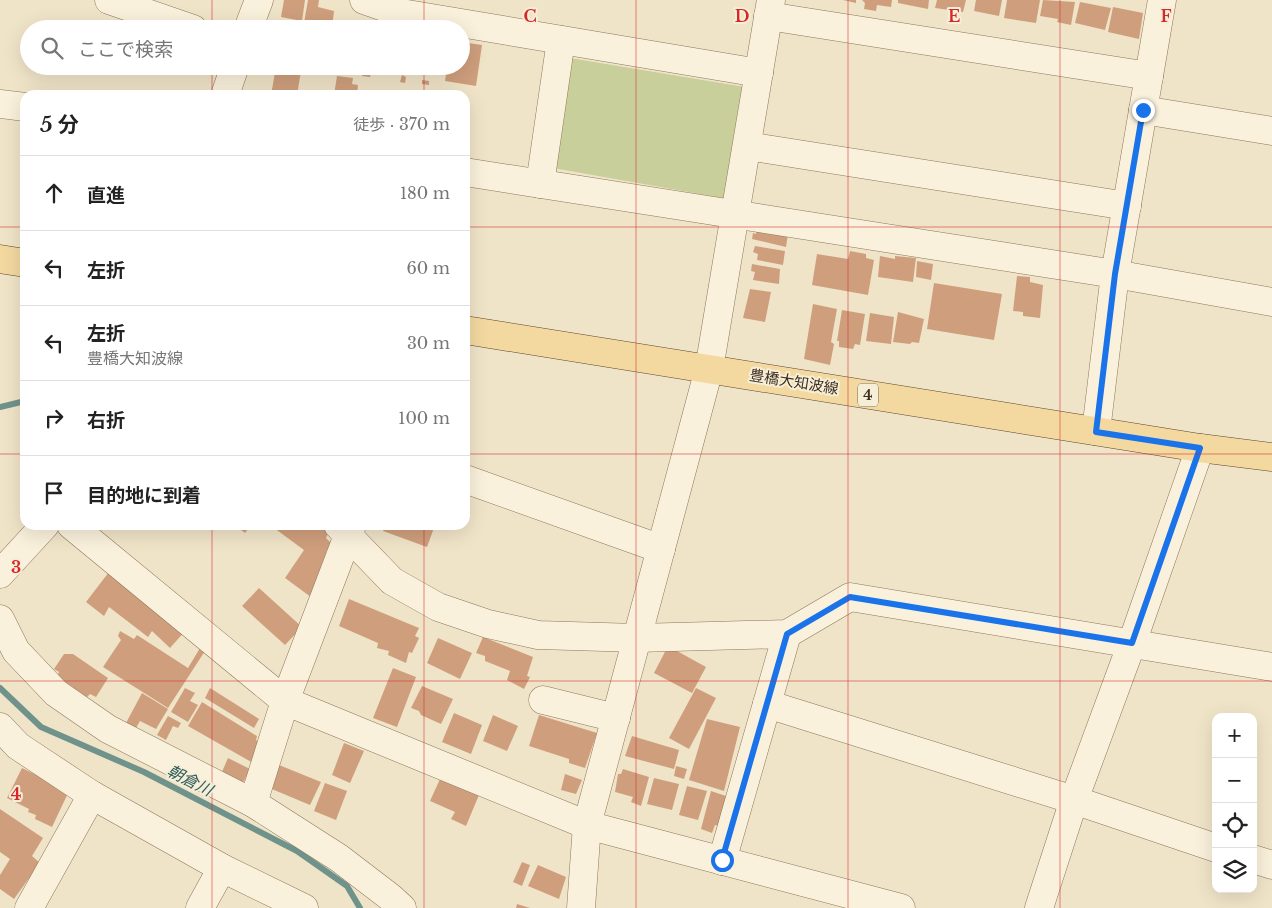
<!DOCTYPE html>
<html lang="ja">
<meta charset="utf-8">
<style>
:root{--surface:#fff;--page:#f6f6f6;--text:#222;--muted:#767676;--line:#e0e0e0}
body{margin:0;font-family:"Libre Baskerville","Noto Sans JP",serif;background:var(--page);color:var(--text)}
.controls{position:absolute;right:15px;bottom:15px;display:grid;overflow:hidden;border-radius:10px;box-shadow:0 5px 20px #0002}
.controls button{width:45px;height:45px;display:grid;place-items:center;padding:0;border:0;border-bottom:1px solid var(--line);background:var(--surface);color:var(--text);font:25px sans-serif}
.stop{position:absolute;width:15px;height:15px;margin:-11px;border:4px solid #1a73e8;border-radius:50%;background:#fff}
.stop.end{background:#1a73e8;border-color:#fff;box-shadow:0 1px 5px #0008}
.list{margin:0;padding:0;list-style:none}
h2{display:flex;justify-content:space-between;align-items:center;height:65px;margin:0;padding:0 20px;font-size:21px}
h2 small{font-size:16px;font-weight:400;color:var(--muted)}
.list li{display:grid;grid-template-columns:32px 1fr auto;gap:15px;align-items:center;box-sizing:border-box;height:75px;padding:0 20px;border-top:1px solid var(--line)}
.list b{display:block;font-size:19px;white-space:nowrap}
.list p{margin:0;font-size:16px;white-space:nowrap;color:var(--muted)}
.list em{font-size:16px;font-style:normal;color:var(--muted)}
.icon{flex:none;width:28px;height:28px;fill:none;stroke:currentColor;stroke-width:2;stroke-linecap:round;stroke-linejoin:round}
.map{position:relative;flex:none;width:1272px;height:908px;overflow:hidden}
.search{position:absolute;background:var(--surface);box-shadow:0 5px 20px #0002;left:20px;top:20px;width:450px;height:55px;display:flex;align-items:center;gap:12px;box-sizing:border-box;padding:0 18px;border-radius:28px;color:var(--muted);font-size:19px}
.panel{position:absolute;background:var(--surface);box-shadow:0 5px 20px #0002;left:20px;top:90px;width:450px;height:440px;border-radius:15px}
.map>svg:first-child{display:block}
</style>
<div class="map">
<svg width="1272" height="908" viewBox="0 0 1272 908">
<rect width="100%" height="100%" fill="#f0e4c8"/>
<polygon fill="#c9cf9b" points="570,58 745,87 728,199 553,168"/>
<g fill="none" stroke-linecap="round" stroke-linejoin="round">
<g stroke="#6f938a" stroke-width="6">
<polyline points="0,407 25,401"/>
<polyline points="0,688 41,727 144,772 297,851 347,886 360,908"/>
</g>
</g>
<g fill="#cf9f7d">
<polygon points="284,0 305,0 302,21 281,17"/>
<polygon points="308,0 319,0 318,7 334,11 332,28 304,23"/>
<polygon points="843,0 856,0 856,3"/>
<polygon points="862,0 892,0 891,7 877,5 876,11 864,9 865,3"/>
<polygon points="898,0 929,0 928,9 898,3"/>
<polygon points="937,0 966,0 963,12 935,8"/>
<polygon points="976,0 1002,0 999,16 974,11"/>
<polygon points="1007,0 1040,0 1036,23 1004,18"/>
<polygon points="1043,0 1075,2 1071,25 1057,22 1058,19 1040,16"/>
<polygon points="1080,2 1111,8 1105,30 1075,23"/>
<polygon points="1113,7 1143,13 1139,39 1108,32"/>
<polygon points="347,20 359,21 359,29 345,29"/>
<polygon points="372,25 388,28 388,29 372,29"/>
<polygon points="461,42 482,45 476,86 445,81 447,68 441,66 461,66"/>
<polygon points="262,66 273,66 272,74 261,73"/>
<polygon points="276,67 301,71 297,95 271,95"/>
<polygon points="364,68 372,70 370,77 362,76"/>
<polygon points="402,75 406,77 405,83 400,82"/>
<polygon points="337,76 353,78 352,84 358,85 357,95 334,95"/>
<polygon points="422,80 429,81 429,85 422,84"/>
<polygon points="757,228 788,234 786,247 752,239 753,233 756,234"/>
<polygon points="755,246 785,251 783,265 757,260 758,254 753,252"/>
<polygon points="850,251 866,254 866,258 874,260 868,295 812,285 817,254 848,259"/>
<polygon points="880,256 895,259 895,256 916,258 913,282 878,277"/>
<polygon points="917,261 933,264 931,280 916,277"/>
<polygon points="752,264 780,269 779,284 753,280 755,272 751,271"/>
<polygon points="1017,276 1030,277 1030,282 1043,285 1040,318 1023,316 1023,312 1013,311"/>
<polygon points="934,283 1002,294 994,340 927,329"/>
<polygon points="750,289 771,292 765,322 743,318"/>
<polygon points="813,304 837,309 831,342 834,344 830,365 804,359"/>
<polygon points="842,310 865,314 860,345 855,344 853,349 839,347 839,341 837,341"/>
<polygon points="898,312 924,319 919,343 912,342 910,344 893,342"/>
<polygon points="870,313 894,317 891,344 866,341"/>
<polygon points="235,525 251,525 245,533"/>
<polygon points="270,525 324,525 330,529 326,538 331,543 326,552 331,555 315,600 285,578 304,550"/>
<polygon points="385,525 435,525 427,547 383,531"/>
<polygon points="109,572 186,630 170,648 152,631 148,637 109,607 104,616 86,602"/>
<polygon points="259,588 302,627 285,645 242,606"/>
<polygon points="349,599 419,628 415,636 419,638 412,653 409,652 406,663 388,655 389,651 377,648 378,643 339,626"/>
<polygon points="120,631 134,639 137,635 188,668 200,648 205,651 168,708 103,667 121,640 118,636"/>
<polygon points="483,637 533,657 527,676 530,677 524,689 507,680 510,671 485,661 485,656 476,653"/>
<polygon points="438,638 472,653 460,679 427,663"/>
<polygon points="668,646 706,667 692,693 654,673"/>
<polygon points="64,654 73,654 108,678 96,697 90,694 87,697 57,676 59,672 54,669"/>
<polygon points="393,668 416,677 397,727 373,718"/>
<polygon points="422,686 453,699 441,724 421,715 419,711 411,708"/>
<polygon points="185,688 195,693 190,701 198,705 188,722 171,712"/>
<polygon points="210,688 259,719 254,728 205,698"/>
<polygon points="696,688 716,698 689,749 669,738"/>
<polygon points="142,693 168,709 156,729 140,721 136,728 126,723"/>
<polygon points="202,702 257,736 256,740 261,743 253,763 188,726"/>
<polygon points="454,713 482,725 471,754 442,742"/>
<polygon points="493,715 518,726 507,751 483,741"/>
<polygon points="539,715 597,733 585,768 569,763 569,759 529,746"/>
<polygon points="168,716 181,723 178,728 173,726 166,740 157,735"/>
<polygon points="707,719 740,727 724,791 689,780"/>
<polygon points="632,736 679,750 674,769 625,756"/>
<polygon points="344,743 364,751 350,783 332,775"/>
<polygon points="228,758 250,769 242,785 221,774"/>
<polygon points="279,765 321,782 310,805 267,787"/>
<polygon points="676,766 687,769 684,779 674,776"/>
<polygon points="22,768 69,791 52,827 35,819 36,815 28,812 29,809 7,798"/>
<polygon points="623,769 649,777 641,806 631,802 633,797 615,792 618,774 621,774"/>
<polygon points="565,774 582,780 576,794 561,790"/>
<polygon points="654,778 679,784 672,810 647,804"/>
<polygon points="440,779 479,795 466,826 451,819 455,812 430,801"/>
<polygon points="325,783 347,791 336,820 314,811"/>
<polygon points="687,786 707,791 698,820 679,815"/>
<polygon points="711,791 732,798 724,827 715,825 712,833 701,829"/>
<polygon points="0,809 43,838 32,856 40,863 14,899 0,889 0,875 10,859 0,852"/>
<polygon points="522,862 530,865 522,886 513,882"/>
<polygon points="538,865 566,877 559,899 528,886"/>
<polygon points="517,904 530,908 516,908"/>
</g>
<g fill="none" stroke-linecap="round" stroke-linejoin="round">
<defs>
<g id="minor">
<polyline points="109,0 193,29"/>
<polyline points="364,0 401,13 759,73"/>
<polyline points="768,16 1149,76"/>
<polyline points="248,29 259,0"/>
<polyline points="225,95 235,66"/>
<polyline points="0,104 25,107"/>
<polyline points="1143,110 1272,131"/>
<polyline points="747,146 1127,206"/>
<polyline points="465,172 1115,274 1272,302"/>
<polyline points="540,184 561,40"/>
<polyline points="1096,431 1115,274 1162,0"/>
<polyline points="465,479 661,549"/>
<polyline points="71,525 285,701 587,825 901,908"/>
<polyline points="338,525 392,581 438,607 488,624 538,635 637,638 787,634 850,597 1272,667"/>
<polyline points="0,574 45,525"/>
<polyline points="0,619 16,651 56,693 108,729 253,803 339,858 390,897 402,908"/>
<polyline points="543,700 616,718"/>
<polyline points="767,704 1074,800 1216,848"/>
<polyline points="0,727 18,746 92,795 222,868 304,908"/>
<polyline points="253,803 285,701 352,525"/>
<polyline points="1253,859 1272,865"/>
<polyline points="722,861 787,634"/>
<polyline points="29,908 92,795"/>
<polyline points="200,908 222,868"/>
<polyline points="581,908 587,825 709,369 771,0"/>
<polyline points="1039,908 1074,800 1132,643 1200,448"/>
</g>
<g id="major">
<polyline points="0,259 25,263"/>
<polyline points="465,330 1200,448 1272,457"/>
</g>
</defs>
<use href="#minor" stroke="#8d765c" stroke-width="29"/>
<use href="#major" stroke="#5b4430" stroke-width="29"/>
<use href="#minor" stroke="#faf1dc" stroke-width="28"/>
<use href="#major" stroke="#f3d9a0" stroke-width="28"/>
</g>
<g fill="none" stroke-linecap="round" stroke-linejoin="round">
<polyline stroke="#1a73e8" stroke-width="6" points="722,860 787,634 850,597 1132,643 1200,448 1096,432 1115,274 1143,110"/>
</g>
<path fill="none" stroke="#d62828" stroke-width="1" stroke-opacity="0.55" d="M 212,0 L 212,29M 424,0 L 424,29M 636,0 L 636,908M 848,0 L 848,908M 1060,0 L 1060,908M 212,66 L 212,95M 424,66 L 424,95M 0,227 L 25,227M 465,227 L 1272,227M 0,454 L 25,454M 465,454 L 1272,454M 212,525 L 212,908M 424,525 L 424,908M 0,681 L 1272,681"/>
<g text-anchor="middle" stroke-width="4" stroke-linejoin="round" paint-order="stroke">
<rect fill="#f7eed8" stroke="#756857" stroke-width="1" x="858" y="383.5" width="20" height="23" rx="4"/>
<g font-size="14" font-weight="bold" fill="#3d2e20">
<text x="868" y="400">4</text>
</g>
<g font-size="15" fill="#3d2e20" stroke="#f7eed8">
<text transform="translate(794 382) rotate(9)" y="5">豊橋大知波線</text>
</g>
<g font-size="16" font-style="italic" fill="#2f5d5a" stroke="#f7eed8">
<text transform="translate(190 780) rotate(27)" y="6">朝倉川</text>
</g>
</g>
<g font-size="16" text-anchor="middle" font-weight="bold" fill="#d62828" stroke="#f7eed8" stroke-width="4" stroke-linejoin="round" paint-order="stroke">
<text x="530" y="22">C</text>
<text x="742" y="22">D</text>
<text x="954" y="22">E</text>
<text x="1166" y="22">F</text>
<text x="16" y="573">3</text>
<text x="16" y="800">4</text>
</g>
</svg>
<div class="controls">
<button>+</button>
<button>−</button>
<button><svg class="icon" aria-label="locate" viewBox="0 0 24 24"><circle cx="12" cy="12" r="6"/><path d="M12 2v4M12 18v4M2 12h4M18 12h4"/></svg></button>
<button><svg class="icon" aria-label="layers" viewBox="0 0 24 24"><path d="M12 4l9 5-9 5-9-5zM3 14l9 5 9-5"/></svg></button>
</div>
<div class="stop" style="left:722px;top:860px"></div>
<div class="stop end" style="left:1143px;top:110px"></div>
<div class="search"><svg class="icon" aria-label="search" viewBox="0 0 24 24"><circle cx="10" cy="10" r="6"/><path d="M15 15l6 6"/></svg>ここで検索</div>
<section class="panel">
<h2>5 分<small>徒歩 · 370 m</small></h2>
<ul class="list">
<li><svg class="icon" aria-label="ahead" viewBox="0 0 24 24"><path d="M12 20V5M6 11l6-6 6 6"/></svg><div><b>直進</b></div><em>180 m</em></li>
<li><svg class="icon" aria-label="left" viewBox="0 0 24 24"><path d="M17 20v-9H6M10 6l-5 5 5 5"/></svg><div><b>左折</b></div><em>60 m</em></li>
<li><svg class="icon" aria-label="left" viewBox="0 0 24 24"><path d="M17 20v-9H6M10 6l-5 5 5 5"/></svg><div><b>左折</b><p>豊橋大知波線</p></div><em>30 m</em></li>
<li><svg class="icon" aria-label="right" viewBox="0 0 24 24"><path d="M7 20v-9h11M14 6l5 5-5 5"/></svg><div><b>右折</b></div><em>100 m</em></li>
<li><svg class="icon" aria-label="arrive" viewBox="0 0 24 24"><path d="M6 21V4h12l-3 4 3 4H6"/></svg><div><b>目的地に到着</b></div></li>
</ul>
</section>
</div>
